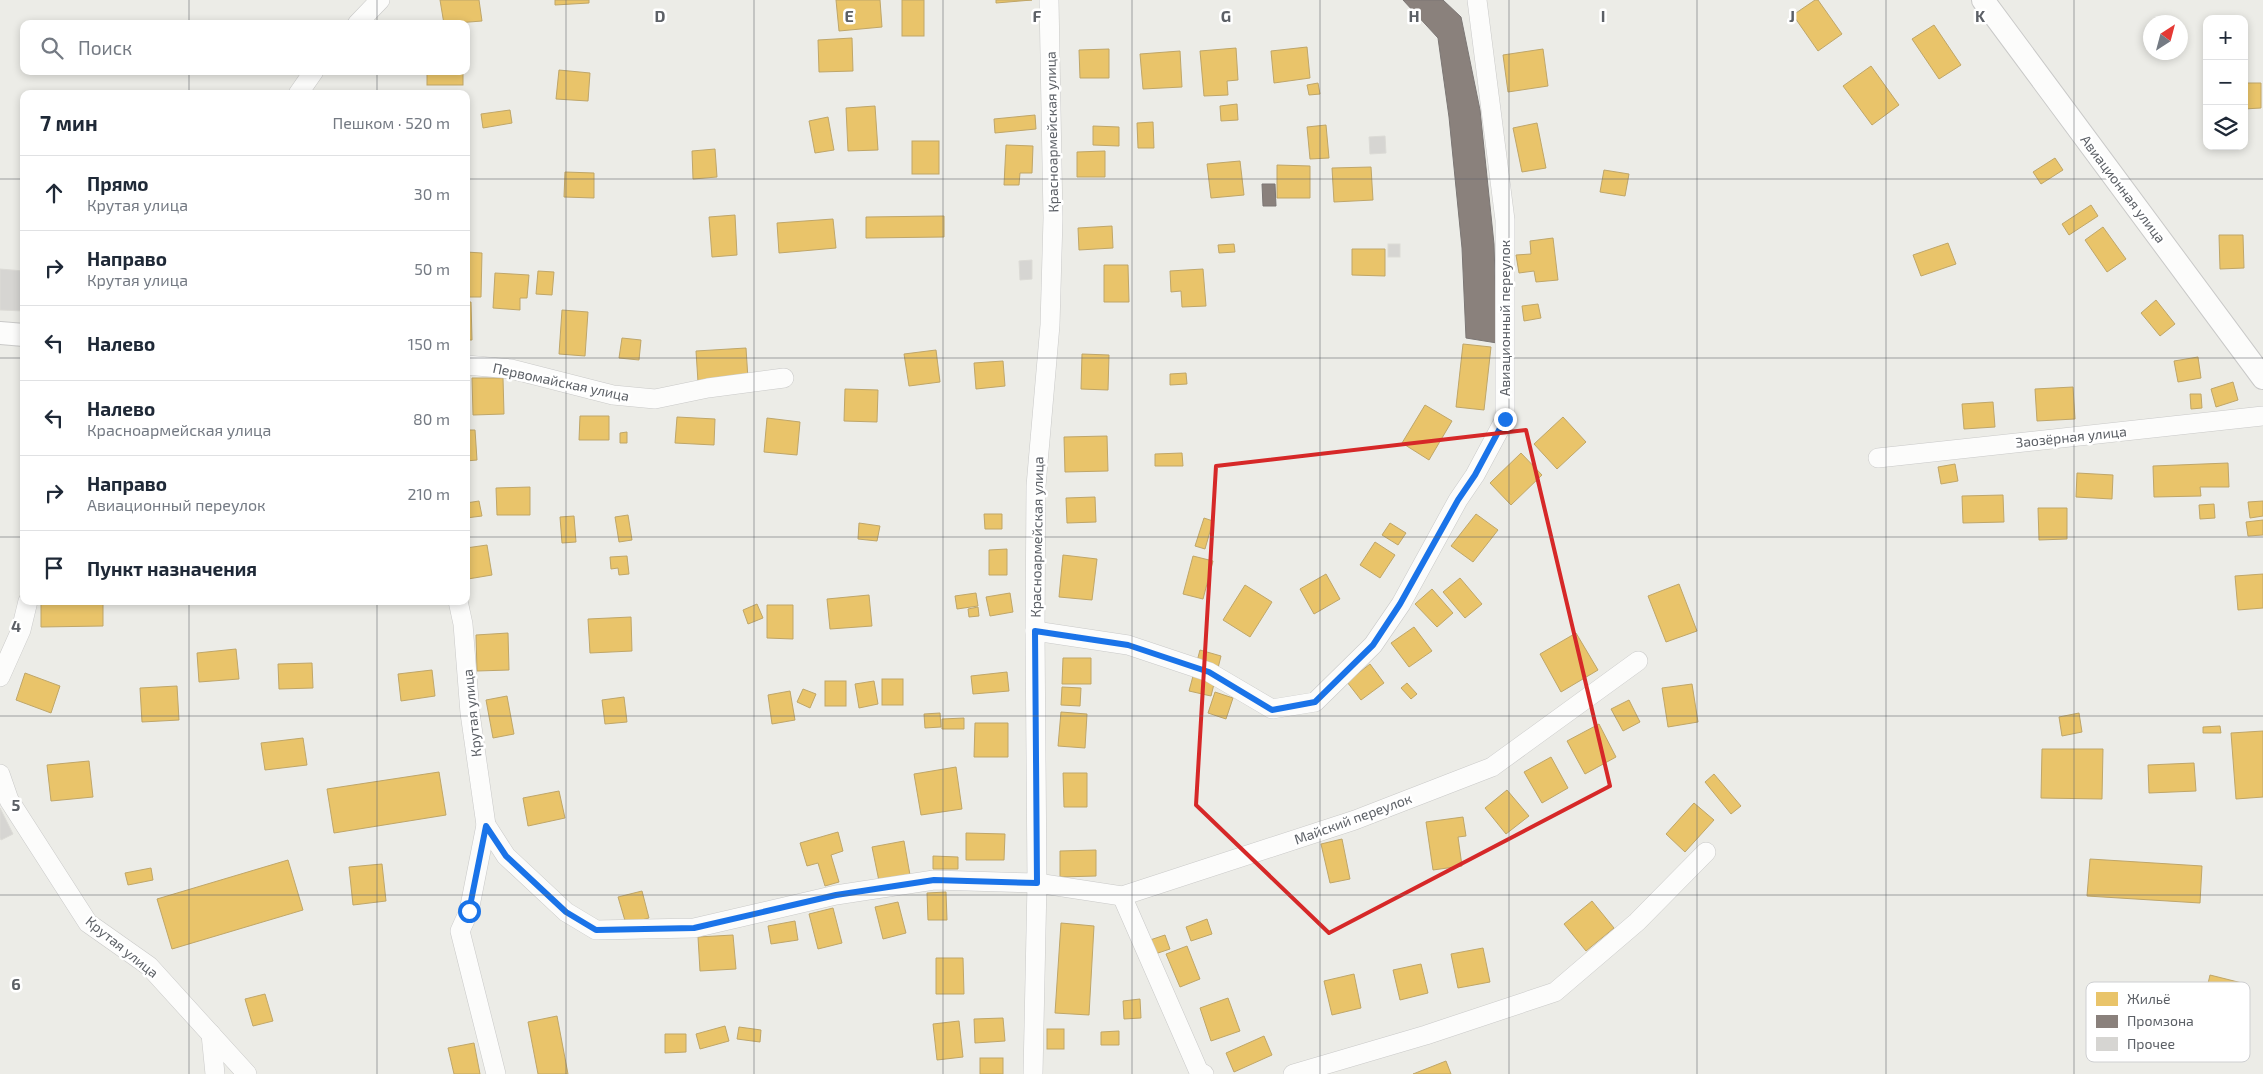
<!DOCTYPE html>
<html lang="ru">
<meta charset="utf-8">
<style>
:root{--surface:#fff;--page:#f6f6f7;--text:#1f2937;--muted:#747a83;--line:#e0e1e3}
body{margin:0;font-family:"Exo 2",sans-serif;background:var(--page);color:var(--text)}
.controls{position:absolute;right:15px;top:15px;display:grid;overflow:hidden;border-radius:10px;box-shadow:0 2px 8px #0003}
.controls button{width:45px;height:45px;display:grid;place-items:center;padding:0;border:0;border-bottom:1px solid var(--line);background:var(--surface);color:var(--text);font:25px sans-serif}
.compass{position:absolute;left:2143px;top:15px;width:45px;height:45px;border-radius:50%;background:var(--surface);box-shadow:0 2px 8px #0003;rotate:36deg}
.stop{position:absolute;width:15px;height:15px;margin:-11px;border:4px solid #1a73e8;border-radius:50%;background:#fff}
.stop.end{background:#1a73e8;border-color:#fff;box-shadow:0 1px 5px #0008}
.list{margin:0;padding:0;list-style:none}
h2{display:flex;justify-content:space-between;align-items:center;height:65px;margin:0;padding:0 20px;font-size:21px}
h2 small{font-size:16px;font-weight:400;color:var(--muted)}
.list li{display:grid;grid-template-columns:32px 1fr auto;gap:15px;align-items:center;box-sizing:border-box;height:75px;padding:0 20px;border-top:1px solid var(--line)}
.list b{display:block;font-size:19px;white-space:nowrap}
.list p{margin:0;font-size:16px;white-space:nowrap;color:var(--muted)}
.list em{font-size:16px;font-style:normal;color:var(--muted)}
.icon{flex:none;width:28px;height:28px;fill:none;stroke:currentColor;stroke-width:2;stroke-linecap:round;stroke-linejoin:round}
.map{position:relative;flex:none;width:2263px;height:1074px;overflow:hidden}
.search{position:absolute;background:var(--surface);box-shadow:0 2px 8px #0003;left:20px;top:20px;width:450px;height:55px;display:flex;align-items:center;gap:12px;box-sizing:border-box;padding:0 18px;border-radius:10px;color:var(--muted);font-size:19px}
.panel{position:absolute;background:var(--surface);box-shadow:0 2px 8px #0003;left:20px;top:90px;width:450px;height:515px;border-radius:10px}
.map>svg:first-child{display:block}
</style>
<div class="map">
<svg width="2263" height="1074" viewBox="0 0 2263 1074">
<rect width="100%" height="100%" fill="#ecece7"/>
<g fill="#e9c46a" stroke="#bfa669">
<polygon points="440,0 479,0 482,21 444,24"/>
<polygon points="555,0 589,0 589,3 555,5"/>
<polygon points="836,0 880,0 882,27 839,31"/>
<rect x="902" y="0" width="22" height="36"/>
<polygon points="996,0 1032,0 996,3"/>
<polygon points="1815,0 1818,0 1842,34 1818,51 1793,15"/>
<polygon points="1934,25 1961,65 1939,79 1912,39"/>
<polygon points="852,38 853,71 819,72 818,40"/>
<polygon points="1307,47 1310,78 1274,83 1271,51"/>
<polygon points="1236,48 1238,80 1227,81 1228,95 1204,96 1200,51"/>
<polygon points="1109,49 1109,78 1080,78 1079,50"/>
<polygon points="1543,49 1548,86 1508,92 1503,55"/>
<polygon points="1180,51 1182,87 1143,89 1140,54"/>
<polygon points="1871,66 1899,105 1872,125 1843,86"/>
<polygon points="559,70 590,73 588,101 556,99"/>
<rect x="427" y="71" width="36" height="14"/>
<polygon points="1318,83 1320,94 1309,95 1307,85"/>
<polygon points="2244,83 2261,83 2261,108 2244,109"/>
<polygon points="1237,104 1238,120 1221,121 1220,106"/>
<polygon points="875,106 878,150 848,151 846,108"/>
<polygon points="510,110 512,123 483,128 481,114"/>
<polygon points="1035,115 1036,129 995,133 994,119"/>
<polygon points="828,117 834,150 815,153 809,121"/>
<polygon points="1153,122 1154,148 1138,148 1137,123"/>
<polygon points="1537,123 1546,168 1522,172 1513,128"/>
<polygon points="1326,125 1329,158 1310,159 1307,127"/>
<polygon points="1093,126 1119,127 1119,146 1093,145"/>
<rect x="912" y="141" width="27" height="33"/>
<polygon points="1006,145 1033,146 1032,173 1020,173 1019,185 1004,185"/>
<polygon points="715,149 717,177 693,179 692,151"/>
<polygon points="1105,151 1105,177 1077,177 1077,152"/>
<polygon points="2055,158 2063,170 2041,184 2033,172"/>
<polygon points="1240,161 1244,195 1211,198 1207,164"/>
<polygon points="1277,165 1310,166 1310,198 1277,198"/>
<polygon points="1371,167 1373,200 1334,202 1332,168"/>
<polygon points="1604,170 1629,174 1625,196 1600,192"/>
<polygon points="565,172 594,173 594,198 564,197"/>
<polygon points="2091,205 2098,216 2069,235 2062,224"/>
<polygon points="735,215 737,255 712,257 709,217"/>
<polygon points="944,216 944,237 866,238 866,217"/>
<polygon points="833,219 836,248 779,253 777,223"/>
<polygon points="1112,226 1113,248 1079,250 1078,228"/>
<polygon points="2103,227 2126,259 2107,272 2085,240"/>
<polygon points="2219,235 2243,235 2244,268 2220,269"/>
<polygon points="1553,238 1558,280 1536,282 1534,271 1519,273 1516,255 1531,254 1530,241"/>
<polygon points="1948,243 1956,264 1921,276 1913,255"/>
<polygon points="1234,244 1235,252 1219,253 1218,245"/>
<polygon points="1352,249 1385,249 1385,276 1352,275"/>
<polygon points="466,252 482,253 481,297 466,297"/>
<polygon points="1104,265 1128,265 1129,302 1104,302"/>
<polygon points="1203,269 1206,306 1182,307 1181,291 1171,292 1170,271"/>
<polygon points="538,271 554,272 552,295 536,294"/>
<polygon points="495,273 529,275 527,298 520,298 520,310 493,308"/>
<polygon points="2156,300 2175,324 2160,336 2141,313"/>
<polygon points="466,302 471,302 472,340 466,340"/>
<polygon points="1538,304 1541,318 1524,321 1522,306"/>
<polygon points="562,310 588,312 585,356 559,354"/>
<polygon points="622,338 641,340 639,360 619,358"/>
<polygon points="1463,344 1491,347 1484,410 1456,407"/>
<polygon points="746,348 748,379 698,382 696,351"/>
<polygon points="936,350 940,382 909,386 904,354"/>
<polygon points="1082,354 1109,355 1108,390 1081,389"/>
<polygon points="2198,357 2201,378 2178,382 2174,361"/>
<polygon points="1003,361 1005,386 976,389 974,363"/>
<polygon points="1186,373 1187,384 1170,385 1170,374"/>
<polygon points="472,378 503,378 504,414 473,415"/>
<polygon points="2233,382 2238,400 2216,407 2211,389"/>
<polygon points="2073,387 2075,419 2037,421 2035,389"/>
<polygon points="845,389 878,390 877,422 844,421"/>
<polygon points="2190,394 2201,394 2202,408 2191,409"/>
<polygon points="1993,402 1995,427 1964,429 1962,404"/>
<polygon points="1425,405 1452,421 1429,460 1402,443"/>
<polygon points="580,416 609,416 609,440 579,440"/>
<polygon points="677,417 715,419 714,445 675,443"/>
<polygon points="1563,417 1586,442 1557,469 1534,444"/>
<polygon points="767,418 800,422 797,455 764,452"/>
<polygon points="466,430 475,430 477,460 466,461"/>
<polygon points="627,432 627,443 620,443 620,433"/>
<polygon points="1107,436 1108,471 1065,472 1064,437"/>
<polygon points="1182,453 1183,466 1155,466 1155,454"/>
<polygon points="1521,453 1542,475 1511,505 1490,483"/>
<polygon points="2228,463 2229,487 2200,487 2201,496 2154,497 2153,466"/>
<polygon points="1955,464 1958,481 1941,484 1938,467"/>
<polygon points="2077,473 2113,475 2112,499 2076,497"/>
<polygon points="530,487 530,515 497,515 496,488"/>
<polygon points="2003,495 2004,522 1963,523 1962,496"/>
<polygon points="1095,497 1096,522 1067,523 1066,498"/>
<polygon points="479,501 482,516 466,518 466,503"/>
<polygon points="2263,501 2263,516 2250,518 2248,502"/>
<polygon points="2214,504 2215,518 2200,519 2199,505"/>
<polygon points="2038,508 2067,508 2067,539 2039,540"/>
<polygon points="984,514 1002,514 1002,529 985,529"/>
<polygon points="1476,514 1498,530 1473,562 1451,546"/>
<polygon points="628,515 632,540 619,542 615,517"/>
<polygon points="574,516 576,542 562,543 560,517"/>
<polygon points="1204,518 1213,521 1205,549 1195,546"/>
<polygon points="2263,520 2263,535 2248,536 2246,522"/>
<polygon points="859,523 880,526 877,541 858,539"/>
<polygon points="1390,523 1406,533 1398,545 1382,535"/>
<polygon points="1375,542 1395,555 1380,578 1360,565"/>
<polygon points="487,545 492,575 468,579 466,548"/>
<polygon points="1007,549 1007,575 989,575 989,550"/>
<polygon points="1063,555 1097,559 1092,600 1059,597"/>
<polygon points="627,556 629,574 619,575 618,568 611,569 610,557"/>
<polygon points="1193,556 1213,561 1203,599 1183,594"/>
<polygon points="1326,574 1340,599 1314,614 1300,589"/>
<polygon points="2263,574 2263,608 2238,610 2235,576"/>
<polygon points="1460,578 1482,604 1465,618 1443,592"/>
<polygon points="1679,584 1697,631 1666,642 1648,596"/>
<polygon points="1245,585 1272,602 1250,637 1223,620"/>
<polygon points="1432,589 1453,613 1437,627 1415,604"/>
<polygon points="976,593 978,606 957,609 955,596"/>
<polygon points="1010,593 1013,612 990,616 986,597"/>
<polygon points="869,595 872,626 830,629 827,599"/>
<polygon points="41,601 103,601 103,626 41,627"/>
<polygon points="757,604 763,618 748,624 743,610"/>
<polygon points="767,605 793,605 793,639 767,638"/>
<polygon points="978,607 979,616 969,617 968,609"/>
<polygon points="631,617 632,651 590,653 588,619"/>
<polygon points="1414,627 1432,651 1409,667 1391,643"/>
<polygon points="508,633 509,670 477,671 476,635"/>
<polygon points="1576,633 1598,670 1561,692 1540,654"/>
<polygon points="236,649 239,679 199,682 197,653"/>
<polygon points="1200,650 1221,656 1211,696 1189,691"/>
<polygon points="1063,658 1091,658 1091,684 1062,684"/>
<polygon points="312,663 313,688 279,689 278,664"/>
<polygon points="1370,664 1384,683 1361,700 1347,682"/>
<polygon points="432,670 435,696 401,701 398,674"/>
<polygon points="1007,672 1009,691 973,694 971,676"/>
<polygon points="25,673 60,686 51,713 16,700"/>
<rect x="882" y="679" width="21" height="26"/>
<rect x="825" y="681" width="21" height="25"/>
<polygon points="874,681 878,704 859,708 855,684"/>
<polygon points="1407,683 1417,694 1411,699 1401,688"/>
<polygon points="1692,684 1698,722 1668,727 1662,688"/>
<polygon points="177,686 179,720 142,722 140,688"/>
<polygon points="1062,687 1081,688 1080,706 1061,705"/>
<polygon points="803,689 816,694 810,708 797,702"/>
<polygon points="790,691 795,720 772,724 768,695"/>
<polygon points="1215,692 1233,698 1226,719 1208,713"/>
<polygon points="507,696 514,734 493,738 486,700"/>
<polygon points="624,697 627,722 605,724 602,700"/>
<polygon points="1629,700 1640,722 1623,731 1611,709"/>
<polygon points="1061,712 1087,714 1085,748 1058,746"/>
<polygon points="940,713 941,727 925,728 924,714"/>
<polygon points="2079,713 2082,732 2062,736 2059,717"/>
<polygon points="964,718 964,729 942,729 942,719"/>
<polygon points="975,723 1008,723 1008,757 974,757"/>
<polygon points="1599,724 1616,757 1585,774 1567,741"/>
<polygon points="2220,726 2221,733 2203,733 2203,727"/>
<polygon points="2263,731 2263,797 2236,799 2231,733"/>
<polygon points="303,738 307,765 265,770 261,743"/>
<polygon points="2042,749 2103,749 2102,799 2041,798"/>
<polygon points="1551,757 1568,788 1542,803 1524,772"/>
<polygon points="89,761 93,797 51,801 47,765"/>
<polygon points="2194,763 2196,791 2149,793 2148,765"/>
<polygon points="956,767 962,809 921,815 914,774"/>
<polygon points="439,772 446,815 334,833 327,789"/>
<polygon points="1063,773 1087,773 1087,807 1064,807"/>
<polygon points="1714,774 1741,806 1731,814 1705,782"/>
<polygon points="1507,790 1529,816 1506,834 1485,808"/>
<polygon points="559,791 565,818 528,826 523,798"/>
<polygon points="1694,803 1714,820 1685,852 1666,834"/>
<polygon points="1463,817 1466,836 1458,837 1462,866 1433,870 1426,822"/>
<polygon points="838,832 843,851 831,855 839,882 825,886 818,863 807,866 800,843"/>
<polygon points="966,833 1005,834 1004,860 966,860"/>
<polygon points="1342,839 1350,879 1330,883 1321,844"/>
<polygon points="904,841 910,875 879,881 872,847"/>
<polygon points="1096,850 1096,876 1060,877 1060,851"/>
<polygon points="933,856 958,857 958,869 933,869"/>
<polygon points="2090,859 2202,866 2200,903 2087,896"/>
<polygon points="288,860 303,910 172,949 157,899"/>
<polygon points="382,864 386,901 353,905 349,867"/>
<polygon points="151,868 153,880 128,885 125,873"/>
<polygon points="642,891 649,918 626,924 618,897"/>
<polygon points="946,892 947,920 928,920 927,893"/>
<polygon points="1592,901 1614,928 1586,951 1564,924"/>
<polygon points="898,902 906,933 883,939 875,907"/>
<polygon points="833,908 842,943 818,949 809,914"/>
<polygon points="1207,919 1212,934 1191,941 1186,927"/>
<polygon points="795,921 798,940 771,944 768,926"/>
<polygon points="1061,923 1094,926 1089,1015 1055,1013"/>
<polygon points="733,935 736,969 700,971 698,937"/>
<polygon points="1165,935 1170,949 1155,954 1150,940"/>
<polygon points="1187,946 1200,979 1180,987 1166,954"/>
<polygon points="1483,948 1490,982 1458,988 1451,954"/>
<polygon points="936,958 963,958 964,994 936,994"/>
<polygon points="1421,964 1428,993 1400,1000 1393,970"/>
<polygon points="1354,974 1361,1008 1332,1015 1324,981"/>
<polygon points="2210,975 2242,983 2227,1046 2195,1039"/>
<polygon points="265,994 273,1021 253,1026 245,999"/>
<polygon points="1228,998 1240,1031 1211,1041 1200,1008"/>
<polygon points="1140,999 1141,1018 1124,1019 1123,1001"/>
<polygon points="557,1016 568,1074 538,1074 528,1022"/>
<polygon points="1003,1018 1005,1041 975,1043 974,1019"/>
<polygon points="959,1021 963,1057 937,1060 933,1024"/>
<polygon points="725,1026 729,1041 700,1049 696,1034"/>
<polygon points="739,1027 761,1030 760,1042 737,1039"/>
<rect x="1047" y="1029" width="17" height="20"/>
<polygon points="1119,1031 1119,1045 1101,1045 1101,1032"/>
<polygon points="665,1034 686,1034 686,1052 665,1053"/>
<polygon points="1264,1036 1272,1055 1234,1072 1226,1053"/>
<polygon points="474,1043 480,1074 454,1074 448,1048"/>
<rect x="980" y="1058" width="23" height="16"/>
<polygon points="1446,1061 1451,1074 1413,1074"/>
</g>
<g fill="#8a817c" stroke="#7c7775">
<polygon points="1403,0 1443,0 1461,17 1480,110 1494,244 1497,343 1466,338 1462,248 1449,117 1438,38"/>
<polygon points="1262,184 1275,184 1276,206 1263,206"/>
</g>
<g fill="#d6d5d2" stroke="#dcdbd6">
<polygon points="1385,136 1386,153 1370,154 1369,137"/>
<rect x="1388" y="244" width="12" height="13"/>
<polygon points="1032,260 1032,279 1020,280 1019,261"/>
<polygon points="0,269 24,271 24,311 0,310"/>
<polygon points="0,808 13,834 1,840 0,838"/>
</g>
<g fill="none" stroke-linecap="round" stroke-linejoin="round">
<defs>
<g id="minor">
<polyline points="357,24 380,0"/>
<polyline points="298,94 314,71"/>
<polyline points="466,365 511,369 613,395 655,399 708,388 784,378"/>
<polyline points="1878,458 2263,416"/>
<polyline points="458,601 463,624 470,713 486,825 506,856 566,912 596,930 694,928 836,895 934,880 1037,883 1122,896 1355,820 1492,767 1638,661"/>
<polyline points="1035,631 1128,645 1209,672 1272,709 1315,702 1373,645 1401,604 1458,500 1475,475 1505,419 1505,220 1477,0"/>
<polyline points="0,677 21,630 28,601"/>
<polyline points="0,774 9,800 88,923 149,966 247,1074"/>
<polyline points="486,825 469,911 460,931 496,1074"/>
<polyline points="1122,896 1199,1072 1204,1074"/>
<polyline points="211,1034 215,1074"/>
<polyline points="1033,1074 1037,883 1035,631 1036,486 1050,325 1053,218 1049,0"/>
<polyline points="1293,1074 1426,1035 1555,992 1637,922 1706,852"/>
</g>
<g id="tertiary">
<polyline points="1983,0 2263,378"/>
<polyline points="0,333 24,335"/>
</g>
</defs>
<use href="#minor" stroke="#c9c9c8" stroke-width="20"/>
<use href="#tertiary" stroke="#c9c9c8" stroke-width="24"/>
<use href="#minor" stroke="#fcfcfb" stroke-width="19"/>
<use href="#tertiary" stroke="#fcfcfb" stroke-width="22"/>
</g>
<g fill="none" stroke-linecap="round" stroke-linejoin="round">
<polyline stroke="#1a73e8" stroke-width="6" points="469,911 486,826 506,856 566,912 596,930 694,928 836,895 934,880 1037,883 1035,631 1128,645 1209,672 1272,710 1315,702 1373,645 1400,604 1458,500 1475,475 1505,419"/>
</g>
<path fill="none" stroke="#d62828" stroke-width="4" stroke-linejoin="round" d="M 1526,430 L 1610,786 L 1329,933 L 1196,805 L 1216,466 Z"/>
<path fill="none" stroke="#5c6066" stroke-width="1" stroke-opacity="0.55" d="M 189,0 L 189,24M 377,0 L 377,24M 566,0 L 566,1074M 754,0 L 754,1074M 943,0 L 943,1074M 1132,0 L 1132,1074M 1320,0 L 1320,1074M 1509,0 L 1509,1074M 1697,0 L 1697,1074M 1886,0 L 1886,1074M 2074,0 L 2074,1074M 189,71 L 189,94M 377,71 L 377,94M 0,179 L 24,179M 466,179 L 2263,179M 0,358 L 24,358M 466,358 L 2263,358M 0,537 L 24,537M 466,537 L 2263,537M 189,601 L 189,1074M 377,601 L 377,1074M 0,716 L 2263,716M 0,895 L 2263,895"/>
<g text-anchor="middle" stroke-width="5" stroke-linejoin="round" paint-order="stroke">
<g font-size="14" fill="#5c6066" stroke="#fff">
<text transform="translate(1052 132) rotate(-91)" y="5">Красноармейская улица</text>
<text transform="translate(2123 189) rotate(53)" y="5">Авиационная улица</text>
<text transform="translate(1505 318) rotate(-90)" y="5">Авиационный переулок</text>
<text transform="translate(561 382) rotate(12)" y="5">Первомайская улица</text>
<text transform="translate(2071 437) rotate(-6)" y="5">Заозёрная улица</text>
<text transform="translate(1037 537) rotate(-89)" y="5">Красноармейская улица</text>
<text transform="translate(472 713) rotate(-96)" y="5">Крутая улица</text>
<text transform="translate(1353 819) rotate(-20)" y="5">Майский переулок</text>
<text transform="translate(122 947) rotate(39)" y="5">Крутая улица</text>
</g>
</g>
<rect x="2086" y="982" width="164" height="80" rx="8" fill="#fff" stroke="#cecfd1" stroke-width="1"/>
<rect x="2096" y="992" width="22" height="14" fill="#e9c46a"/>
<rect x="2096" y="1015" width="22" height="13" fill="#8a817c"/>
<rect x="2096" y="1037" width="22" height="14" fill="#d6d5d2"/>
<g font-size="14" fill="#5c6066">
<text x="2127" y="1004">Жильё</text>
<text x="2127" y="1026">Промзона</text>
<text x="2127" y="1049">Прочее</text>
</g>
<g font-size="16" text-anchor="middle" font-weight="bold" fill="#5c6066" stroke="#fff" stroke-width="5" stroke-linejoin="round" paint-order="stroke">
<text x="660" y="22">D</text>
<text x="849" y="22">E</text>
<text x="1037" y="22">F</text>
<text x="1226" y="22">G</text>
<text x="1414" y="22">H</text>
<text x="1603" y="22">I</text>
<text x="1792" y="22">J</text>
<text x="1980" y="22">K</text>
<text x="16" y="632">4</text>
<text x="16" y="811">5</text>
<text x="16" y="990">6</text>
</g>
</svg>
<div class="controls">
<button>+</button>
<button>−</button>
<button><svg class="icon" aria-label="layers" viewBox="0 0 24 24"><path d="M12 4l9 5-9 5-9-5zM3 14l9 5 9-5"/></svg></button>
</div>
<svg class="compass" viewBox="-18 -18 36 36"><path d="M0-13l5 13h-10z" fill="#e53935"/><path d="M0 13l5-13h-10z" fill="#747a83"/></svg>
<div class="stop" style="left:469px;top:911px"></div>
<div class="stop end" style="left:1505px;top:419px"></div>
<div class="search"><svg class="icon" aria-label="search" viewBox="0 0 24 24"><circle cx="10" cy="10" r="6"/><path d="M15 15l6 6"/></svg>Поиск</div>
<section class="panel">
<h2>7 мин<small>Пешком · 520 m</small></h2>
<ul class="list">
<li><svg class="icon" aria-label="ahead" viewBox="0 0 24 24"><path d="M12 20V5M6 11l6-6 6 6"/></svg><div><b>Прямо</b><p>Крутая улица</p></div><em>30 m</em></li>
<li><svg class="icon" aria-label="right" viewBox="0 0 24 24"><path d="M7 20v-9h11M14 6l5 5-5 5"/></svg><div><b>Направо</b><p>Крутая улица</p></div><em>50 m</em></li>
<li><svg class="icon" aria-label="left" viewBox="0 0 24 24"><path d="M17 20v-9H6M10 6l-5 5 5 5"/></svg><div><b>Налево</b></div><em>150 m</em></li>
<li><svg class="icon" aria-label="left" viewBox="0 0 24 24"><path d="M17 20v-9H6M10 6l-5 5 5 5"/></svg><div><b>Налево</b><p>Красноармейская улица</p></div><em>80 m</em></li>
<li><svg class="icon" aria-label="right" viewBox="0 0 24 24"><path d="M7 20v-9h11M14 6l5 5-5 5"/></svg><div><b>Направо</b><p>Авиационный переулок</p></div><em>210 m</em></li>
<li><svg class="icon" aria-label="arrive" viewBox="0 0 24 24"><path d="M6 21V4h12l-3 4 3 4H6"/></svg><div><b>Пункт назначения</b></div></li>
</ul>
</section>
</div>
